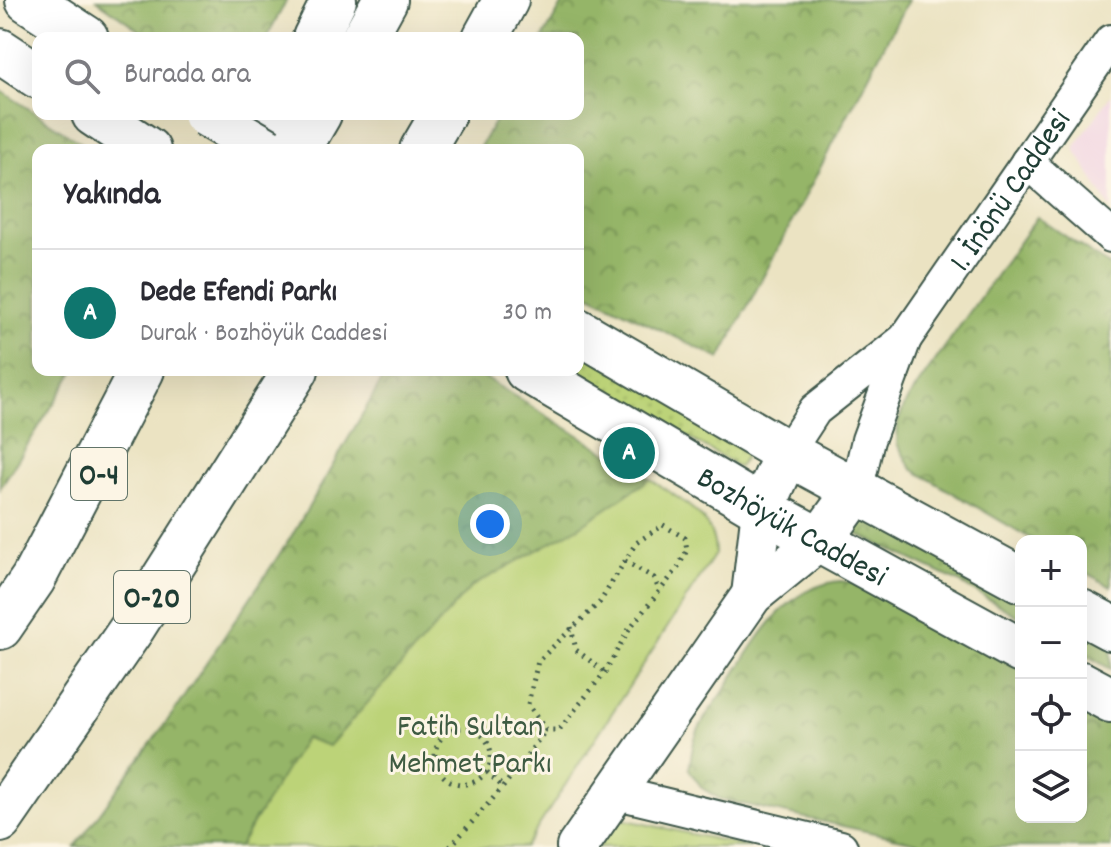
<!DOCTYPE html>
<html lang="tr">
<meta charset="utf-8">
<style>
:root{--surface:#fff;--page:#f7f7f7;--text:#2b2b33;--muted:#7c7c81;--line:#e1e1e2;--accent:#0f766e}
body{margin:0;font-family:Dekko,sans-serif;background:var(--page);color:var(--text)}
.controls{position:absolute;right:24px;bottom:24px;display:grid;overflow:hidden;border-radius:16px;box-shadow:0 8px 32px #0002}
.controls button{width:72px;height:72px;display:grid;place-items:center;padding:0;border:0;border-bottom:2px solid var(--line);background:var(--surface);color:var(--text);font:40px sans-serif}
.you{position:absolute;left:490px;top:524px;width:28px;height:28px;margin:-20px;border:6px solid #fff;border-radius:50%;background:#1a73e8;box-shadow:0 0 0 12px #1a73e833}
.badge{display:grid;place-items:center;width:52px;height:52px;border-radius:50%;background:var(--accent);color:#fff;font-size:26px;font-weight:700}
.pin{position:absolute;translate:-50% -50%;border:4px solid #fff;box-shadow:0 2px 8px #0006}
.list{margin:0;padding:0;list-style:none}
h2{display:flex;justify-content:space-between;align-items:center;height:104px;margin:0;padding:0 32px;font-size:34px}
h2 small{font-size:26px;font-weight:400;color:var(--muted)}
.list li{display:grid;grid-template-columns:52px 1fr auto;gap:24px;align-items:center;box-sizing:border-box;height:128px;padding:0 32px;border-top:2px solid var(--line)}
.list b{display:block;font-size:30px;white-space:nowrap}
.list p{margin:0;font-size:26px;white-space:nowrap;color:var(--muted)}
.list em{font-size:26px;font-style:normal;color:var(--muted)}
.icon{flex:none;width:44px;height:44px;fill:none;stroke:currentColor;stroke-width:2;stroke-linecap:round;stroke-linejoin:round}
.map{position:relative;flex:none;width:1111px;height:847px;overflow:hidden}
.search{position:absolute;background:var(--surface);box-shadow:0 8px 32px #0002;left:32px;top:32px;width:552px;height:88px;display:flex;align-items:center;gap:20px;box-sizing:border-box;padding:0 28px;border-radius:16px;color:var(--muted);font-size:30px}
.panel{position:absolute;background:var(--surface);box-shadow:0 8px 32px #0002;left:32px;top:144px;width:552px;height:232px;border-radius:16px}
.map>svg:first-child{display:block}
</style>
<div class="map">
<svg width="1111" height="847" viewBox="0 0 1111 847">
<defs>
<pattern id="grass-dots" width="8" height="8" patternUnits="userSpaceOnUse" patternTransform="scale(2)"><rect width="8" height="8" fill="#bcd378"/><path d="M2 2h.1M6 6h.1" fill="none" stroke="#a1b668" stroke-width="1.8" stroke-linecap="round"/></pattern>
<pattern id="forest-crowns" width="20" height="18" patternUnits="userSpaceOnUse" patternTransform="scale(2)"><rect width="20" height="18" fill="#95b568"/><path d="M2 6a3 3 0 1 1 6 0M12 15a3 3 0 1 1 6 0" fill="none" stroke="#799456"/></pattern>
</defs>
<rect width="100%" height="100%" fill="#fcf5e5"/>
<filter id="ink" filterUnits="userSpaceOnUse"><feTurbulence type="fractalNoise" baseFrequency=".0125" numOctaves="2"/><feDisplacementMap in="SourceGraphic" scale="16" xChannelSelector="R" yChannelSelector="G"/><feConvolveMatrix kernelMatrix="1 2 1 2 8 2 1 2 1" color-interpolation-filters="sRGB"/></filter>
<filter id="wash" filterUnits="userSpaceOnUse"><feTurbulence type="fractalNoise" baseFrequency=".006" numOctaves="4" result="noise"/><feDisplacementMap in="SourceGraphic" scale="32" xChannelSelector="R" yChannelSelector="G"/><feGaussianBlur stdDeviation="1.8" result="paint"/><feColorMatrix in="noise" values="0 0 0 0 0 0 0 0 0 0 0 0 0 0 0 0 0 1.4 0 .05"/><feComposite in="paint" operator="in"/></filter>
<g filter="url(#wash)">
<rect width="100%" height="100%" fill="#ebe3c2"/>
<polygon fill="#f0d0e4" points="1111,95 1111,209 1074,148"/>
<polygon fill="url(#grass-dots)" stroke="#6e8856" stroke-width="2" points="578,348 753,443 739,467 572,370 578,370"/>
<g fill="url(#forest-crowns)" stroke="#5a794e" stroke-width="2">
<polygon points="97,0 287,0 266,38 150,38"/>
<polygon points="565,0 908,0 720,359 578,289 578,150 478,150 499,114 578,114 578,38 543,38"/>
<polygon points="0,90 92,150 38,150 38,370 75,370 0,488"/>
<polygon points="1037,217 1111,267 1111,587 1081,569 1081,541 1035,541 912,469 897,444 898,422 906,402"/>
<polygon points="388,370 472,370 650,479 579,527 471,587 329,747 255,818 239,847 75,847 173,713 293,534"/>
<polygon points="866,506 1021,596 1021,618 957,581 853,532"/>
<path d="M 840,581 L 860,583 L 1021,669 L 1021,817 L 1081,817 L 1081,702 L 1111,718 L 1111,847 L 938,847 L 720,799 L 702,788 L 689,769 C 691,759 692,748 695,738 C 701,720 714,706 724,691 C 753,647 782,587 840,581 Z"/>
<polygon points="1081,629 1111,647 1111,669 1081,652"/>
</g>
<g fill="#bcd378" stroke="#6e8856" stroke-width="2">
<path d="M 650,479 C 680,500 715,515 715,554 L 525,847 L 239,847 L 305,738 L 329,746 L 471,587 L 579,527 Z"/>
<polygon points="617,818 751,847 598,847"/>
</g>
</g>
<g filter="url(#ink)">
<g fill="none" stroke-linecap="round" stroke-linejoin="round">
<defs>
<g id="minor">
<polyline points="1027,162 1111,236"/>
<path id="s1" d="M 905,339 L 1111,41"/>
<polyline points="787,453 815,410 905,339 868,440 856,491"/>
<polyline points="613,792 841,847"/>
</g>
<g id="tertiary">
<polyline points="752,595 762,509"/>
<polyline points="577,847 752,595 821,539"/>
</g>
<g id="secondary">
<polyline points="762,509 787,453"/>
<polyline points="821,539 856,491"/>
</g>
<g id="primary">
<polyline points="28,0 86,38"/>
<polyline points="0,51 38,76"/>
<polyline points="94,114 148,150"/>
<polyline points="578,331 787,453 1021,580"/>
<path id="s2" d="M 527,370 L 762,509 L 1021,651"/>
<polyline points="1081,612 1111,628"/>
<polyline points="1081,684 1111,700"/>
</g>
<g id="motorway">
<polyline points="315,38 334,0"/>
<polyline points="364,38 385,0"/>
<polyline points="485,38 506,0"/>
<polyline points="256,150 275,114"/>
<polyline points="298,150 319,114"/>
<polyline points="422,150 443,114"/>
<polyline points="0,627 33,579 142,370"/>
<polyline points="0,820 133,627 296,370"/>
</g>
</defs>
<use href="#minor" stroke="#3e5649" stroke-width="36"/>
<use href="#tertiary" stroke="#3e5649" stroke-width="44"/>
<use href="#secondary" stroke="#3e5649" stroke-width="48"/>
<use href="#primary" stroke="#3e5649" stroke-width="48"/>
<use href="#motorway" stroke="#3e5649" stroke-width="48"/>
<g stroke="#3e5649" stroke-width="5" stroke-dasharray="2 6" stroke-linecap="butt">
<polygon points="663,525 685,538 687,550 678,568 629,629 605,672 559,730 546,730 528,704 538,661 600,602 636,543"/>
<polyline points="625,561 654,578 659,590"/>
<polyline points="571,627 576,650 605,672"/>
<circle cx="463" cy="756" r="28"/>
<polyline points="487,772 503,787"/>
<polyline points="450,847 503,787 546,730"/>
</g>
<use href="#minor" stroke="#fff" stroke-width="32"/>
<use href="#tertiary" stroke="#fff" stroke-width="40"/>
<use href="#secondary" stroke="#fff" stroke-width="44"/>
<use href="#primary" stroke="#fff" stroke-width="44"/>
<use href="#motorway" stroke="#fff" stroke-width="44"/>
<defs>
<polyline id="primary-bridge" points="206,114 267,150"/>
</defs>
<use href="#primary-bridge" stroke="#3e5649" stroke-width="48" stroke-linecap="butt"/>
<use href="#primary-bridge" stroke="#fff" stroke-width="44"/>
</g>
</g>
<g text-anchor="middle" stroke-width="6" stroke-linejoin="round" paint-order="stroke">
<g fill="#fcf5e5" stroke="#617469" stroke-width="2">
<rect x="71" y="448" width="56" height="52" rx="6"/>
<rect x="114" y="571" width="76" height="52" rx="6"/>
</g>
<g font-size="30" font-weight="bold" fill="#1f3d34">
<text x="99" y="484">O-4</text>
<text x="152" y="607">O-20</text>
</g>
<g font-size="32" fill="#1f3d34" stroke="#fcf5e5">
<text dy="11" stroke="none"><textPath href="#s1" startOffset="182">1. İnönü Caddesi</textPath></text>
<text dy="11" stroke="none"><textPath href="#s2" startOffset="308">Bozhöyük Caddesi</textPath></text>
</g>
<g font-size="32" fill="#3e5b42" stroke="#fcf5e5">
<text x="470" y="735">Fatih Sultan<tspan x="470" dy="37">Mehmet Parkı</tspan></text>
</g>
</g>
</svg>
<div class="controls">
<button>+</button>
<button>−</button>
<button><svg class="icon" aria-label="locate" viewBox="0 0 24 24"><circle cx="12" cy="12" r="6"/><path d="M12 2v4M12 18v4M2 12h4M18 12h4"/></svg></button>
<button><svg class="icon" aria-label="layers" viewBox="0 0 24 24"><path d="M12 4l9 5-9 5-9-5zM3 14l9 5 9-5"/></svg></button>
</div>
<div class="you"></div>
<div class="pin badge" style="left:629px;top:453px">A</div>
<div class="search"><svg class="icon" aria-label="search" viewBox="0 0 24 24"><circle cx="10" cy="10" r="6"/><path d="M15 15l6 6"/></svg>Burada ara</div>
<section class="panel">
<h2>Yakında<small></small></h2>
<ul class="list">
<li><span class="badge">A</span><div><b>Dede Efendi Parkı</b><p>Durak · Bozhöyük Caddesi</p></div><em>30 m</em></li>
</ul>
</section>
</div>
